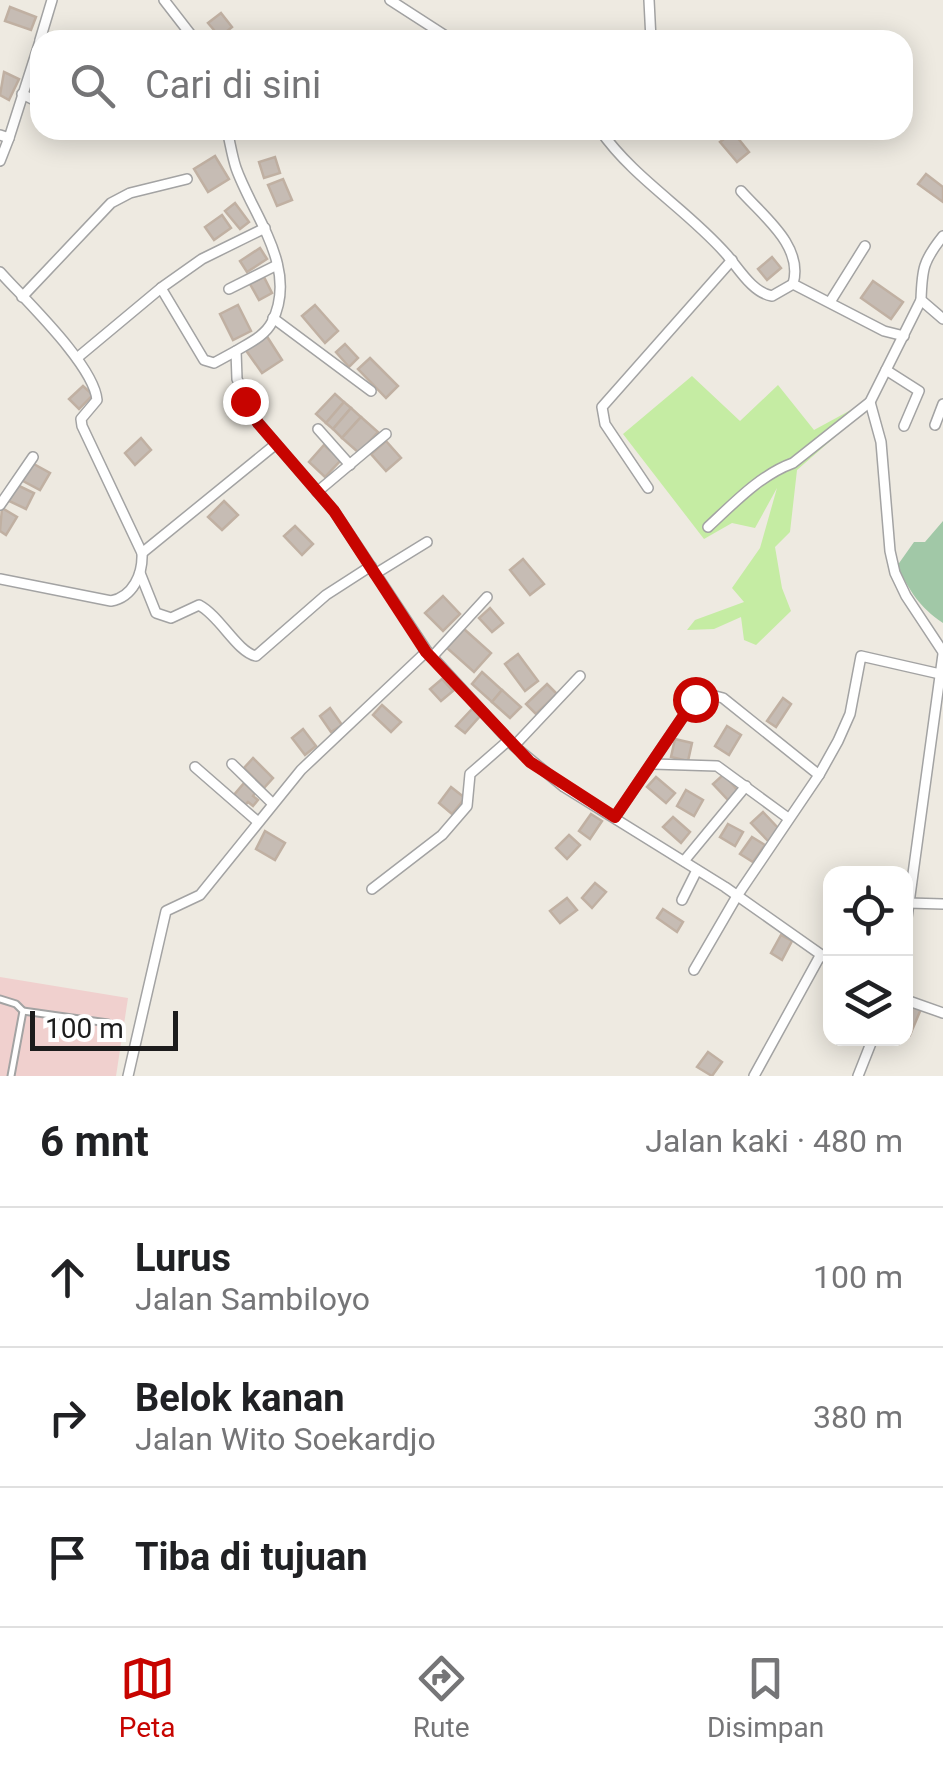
<!DOCTYPE html>
<html lang="id">
<meta charset="utf-8">
<style>
:root{--surface:#fff;--page:#f2f2f2;--text:#202124;--muted:#757577;--line:#e0e0e0;--accent:#c70400}
body{margin:0;font-family:Roboto,sans-serif;background:var(--page);color:var(--text)}
.controls{position:absolute;right:30px;bottom:30px;display:grid;overflow:hidden;border-radius:20px;box-shadow:0 5px 25px #0003}
.controls button{width:90px;height:90px;display:grid;place-items:center;padding:0;border:0;border-bottom:2px solid var(--line);background:var(--surface);color:var(--text);font:50px sans-serif}
.scale{position:absolute;left:30px;bottom:25px;width:148px;box-sizing:border-box;padding-left:10px;border:5px solid #1c1c1c;border-top:0;font-size:28px;line-height:35px;white-space:nowrap;color:#1c1c1c;-webkit-text-stroke:8px #fff;paint-order:stroke}
.stop{position:absolute;width:30px;height:30px;margin:-22px;border:8px solid #c70400;border-radius:50%;background:#fff}
.stop.end{background:#c70400;border-color:#fff;box-shadow:0 2px 10px #0008}
.list{margin:0;padding:0;list-style:none}
h2{display:flex;justify-content:space-between;align-items:center;height:130px;margin:0;padding:0 40px;font-size:42px}
h2 small{font-size:32px;font-weight:400;color:var(--muted)}
.list li{display:grid;grid-template-columns:65px 1fr auto;gap:30px;align-items:center;box-sizing:border-box;height:140px;padding:0 40px;border-top:2px solid var(--line)}
.list b{display:block;font-size:38px;white-space:nowrap}
.list p{margin:0;font-size:32px;white-space:nowrap;color:var(--muted)}
.list em{font-size:32px;font-style:normal;color:var(--muted)}
.icon{flex:none;width:55px;height:55px;fill:none;stroke:currentColor;stroke-width:2;stroke-linecap:round;stroke-linejoin:round}
.map{position:relative;flex:none;width:943px;height:1076px;overflow:hidden}
.search{position:absolute;background:var(--surface);box-shadow:0 5px 25px #0003;left:30px;right:30px;top:30px;height:110px;display:flex;align-items:center;gap:25px;box-sizing:border-box;padding:0 35px;border-radius:30px;color:var(--muted);font-size:38px}
.sheet{height:550px;background:var(--surface)}
nav{display:flex;justify-content:space-around;align-items:center;box-sizing:border-box;height:140px;border-top:2px solid var(--line);background:var(--surface);font-size:28px;color:var(--muted)}
nav a{display:grid;justify-items:center;gap:5px}
nav .on{color:var(--accent)}
.map>svg:first-child{display:block}
</style>
<div class="map">
<svg width="943" height="1076" viewBox="0 0 943 1076">
<rect width="100%" height="100%" fill="#eeeae1"/>
<polygon fill="#f0d0ce" points="0,977 128,998 116,1076 0,1076"/>
<polygon fill="#c5eca3" points="692,376 740,421 778,385 814,430 860,405 859,416 797,470 790,532 775,547 782,588 791,611 756,645 744,640 741,617 714,629 687,630 695,620 744,602 732,588 760,548 777,488 755,528 732,523 704,539 623,434"/>
<path fill="#a1c8a7" d="M 943,521 L 943,623 C 919,607 910,591 897,566 L 914,542 L 925,542 Z"/>
<g fill="#c6bcb4" stroke="#c0b0a2" stroke-width="2.5">
<polygon points="10,7 36,17 31,30 5,21"/>
<polygon points="221,13 232,27 220,37 208,23"/>
<polygon points="4,72 19,79 9,100 0,95"/>
<polygon points="733,132 749,152 737,162 720,142"/>
<polygon points="215,156 229,179 208,192 194,169"/>
<polygon points="275,157 280,173 264,178 259,162"/>
<polygon points="926,174 943,187 943,202 918,184"/>
<polygon points="283,179 292,200 277,206 268,185"/>
<polygon points="235,203 249,222 240,229 225,211"/>
<polygon points="222,215 231,228 214,240 205,227"/>
<polygon points="260,248 267,259 247,272 240,261"/>
<polygon points="772,257 781,268 767,280 758,269"/>
<polygon points="264,277 272,293 259,300 250,284"/>
<polygon points="873,281 903,302 891,319 861,298"/>
<polygon points="238,305 251,331 233,340 220,314"/>
<polygon points="315,305 338,331 325,343 302,316"/>
<polygon points="266,335 282,360 262,373 245,349"/>
<polygon points="345,344 358,358 349,367 336,352"/>
<polygon points="370,358 398,386 386,398 358,369"/>
<polygon points="83,386 93,395 79,409 69,399"/>
<polygon points="335,394 344,402 326,423 316,414"/>
<polygon points="344,402 351,408 333,429 326,423"/>
<polygon points="351,408 361,417 342,438 333,429"/>
<polygon points="361,417 378,432 359,453 342,438"/>
<polygon points="141,438 151,450 135,465 125,453"/>
<polygon points="386,441 401,458 386,471 371,454"/>
<polygon points="324,445 341,460 325,477 309,462"/>
<polygon points="32,463 50,473 40,490 23,481"/>
<polygon points="17,485 34,493 26,509 9,501"/>
<polygon points="224,501 238,515 222,530 208,517"/>
<polygon points="2,508 17,517 6,535 0,531"/>
<polygon points="295,526 313,544 302,555 284,536"/>
<polygon points="523,559 544,584 530,595 510,570"/>
<polygon points="443,596 460,614 443,631 425,613"/>
<polygon points="490,608 503,623 492,632 479,618"/>
<polygon points="464,629 491,653 474,672 447,648"/>
<polygon points="518,654 538,681 525,691 505,664"/>
<polygon points="482,672 502,690 492,702 472,684"/>
<polygon points="442,679 453,691 441,701 430,689"/>
<polygon points="547,684 557,694 536,714 526,704"/>
<polygon points="502,690 521,707 510,718 492,702"/>
<polygon points="783,698 791,704 776,727 767,721"/>
<polygon points="382,705 401,722 391,732 373,715"/>
<polygon points="330,708 342,725 331,732 320,716"/>
<polygon points="472,709 480,716 465,733 456,726"/>
<polygon points="727,726 741,735 729,755 715,746"/>
<polygon points="303,729 316,746 305,755 292,738"/>
<polygon points="675,739 692,743 688,761 671,757"/>
<polygon points="253,758 273,778 264,788 244,768"/>
<polygon points="724,774 738,791 728,800 713,784"/>
<polygon points="656,777 675,793 666,803 647,787"/>
<polygon points="244,783 255,793 253,796 258,800 253,806 248,802 244,806 233,796"/>
<polygon points="451,787 465,798 452,814 439,803"/>
<polygon points="686,790 703,800 694,816 677,806"/>
<polygon points="763,812 779,829 768,841 751,823"/>
<polygon points="591,814 602,821 590,839 579,831"/>
<polygon points="673,817 690,832 681,843 663,827"/>
<polygon points="728,824 743,832 735,846 720,837"/>
<polygon points="265,831 285,843 275,860 256,849"/>
<polygon points="569,835 580,845 567,859 556,848"/>
<polygon points="752,837 765,845 753,862 740,854"/>
<polygon points="595,883 606,892 592,908 582,898"/>
<polygon points="567,898 577,910 560,923 550,911"/>
<polygon points="663,909 683,922 677,932 657,918"/>
<polygon points="781,935 792,941 782,960 771,953"/>
<polygon points="907,1003 921,1009 910,1035 906,1033"/>
<polygon points="708,1052 722,1062 712,1076 697,1067"/>
</g>
<g fill="none" stroke-linecap="round" stroke-linejoin="round">
<defs>
<g id="lane">
<polyline points="0,999 16,1004 23,1011 11,1076"/>
<polyline points="23,1011 108,1023"/>
</g>
<g id="street">
<polyline points="164,0 195,40"/>
<polyline points="390,0 452,40"/>
<polyline points="649,0 651,40"/>
<polyline points="40,40 52,0"/>
<polyline points="22,94 40,103"/>
<path d="M 227,130 C 230,142 232,156 236,168 C 253,216 299,268 272,322 C 265,336 249,343 236,351 L 237,379 L 258,423 L 334,511 L 427,651 L 514,746 L 564,787 L 725,887 L 830,961"/>
<path d="M 600,130 C 634,179 688,210 727,255 C 739,269 753,293 772,296 L 793,284"/>
<polyline points="0,135 9,138 40,41"/>
<polyline points="0,161 9,138"/>
<path d="M 741,191 C 763,216 804,246 793,284 L 884,331 L 904,336"/>
<path d="M 943,236 C 923,261 922,269 921,300 L 943,319"/>
<path d="M 0,272 C 25,300 94,365 97,400 L 81,419 L 82,426 L 142,553 C 143,574 133,597 111,601 L 0,579"/>
<polyline points="161,288 204,360 214,363 236,351"/>
<polyline points="229,289 277,265"/>
<polyline points="22,297 111,203 130,193 187,179"/>
<polyline points="830,302 865,246"/>
<polyline points="273,318 371,391"/>
<polyline points="77,358 161,288 202,259 265,228"/>
<polyline points="886,370 919,391 904,426"/>
<polyline points="870,402 881,442 890,551 895,573 906,596 943,652"/>
<polyline points="935,425 943,404"/>
<polyline points="318,429 350,465"/>
<polyline points="648,488 605,424 602,407 732,260"/>
<polyline points="317,492 386,434"/>
<polyline points="0,505 33,457"/>
<path d="M 708,527 C 734,503 760,475 793,463 L 870,402 L 921,300"/>
<polyline points="142,553 276,444"/>
<path d="M 140,573 L 156,613 L 171,618 L 199,605 C 220,616 237,652 256,656 L 326,595 L 371,566"/>
<polyline points="375,574 427,542"/>
<polyline points="432,657 487,597"/>
<polyline points="514,746 580,676"/>
<polyline points="232,764 272,803"/>
<polyline points="653,764 717,766 788,818"/>
<polyline points="195,767 257,821"/>
<polyline points="615,817 695,699 704,693 723,698 819,775"/>
<polyline points="684,861 746,786"/>
<polyline points="372,889 442,835 467,806 470,774 509,740"/>
<polyline points="682,900 697,870"/>
<polyline points="908,903 943,904"/>
<polyline points="906,925 943,654"/>
<polyline points="694,970 737,896 819,775 838,741 850,714 861,656 940,674"/>
<polyline points="906,1000 943,1013"/>
<polyline points="128,1076 166,911 200,895 301,770 427,651"/>
<polyline points="754,1076 820,956"/>
<polyline points="858,1076 873,1038"/>
</g>
</defs>
<use href="#lane" stroke="#a3a3a3" stroke-width="9"/>
<use href="#street" stroke="#a3a3a3" stroke-width="12"/>
<use href="#lane" stroke="#fff" stroke-width="5"/>
<use href="#street" stroke="#fff" stroke-width="9"/>
</g>
<g fill="none" stroke-linecap="round" stroke-linejoin="round">
<polyline stroke="#c70400" stroke-width="12" points="245,401 258,423 334,511 426,652 530,762 615,817 695,699"/>
</g>
</svg>
<div class="controls">
<button><svg class="icon" aria-label="locate" viewBox="0 0 24 24"><circle cx="12" cy="12" r="6"/><path d="M12 2v4M12 18v4M2 12h4M18 12h4"/></svg></button>
<button><svg class="icon" aria-label="layers" viewBox="0 0 24 24"><path d="M12 4l9 5-9 5-9-5zM3 14l9 5 9-5"/></svg></button>
</div>
<div class="scale">100 m</div>
<div class="stop" style="left:695px;top:699px"></div>
<div class="stop end" style="left:245px;top:401px"></div>
<div class="search"><svg class="icon" aria-label="search" viewBox="0 0 24 24"><circle cx="10" cy="10" r="6"/><path d="M15 15l6 6"/></svg>Cari di sini</div>
</div>
<section class="sheet">
<h2>6 mnt<small>Jalan kaki · 480 m</small></h2>
<ul class="list">
<li><svg class="icon" aria-label="ahead" viewBox="0 0 24 24"><path d="M12 20V5M6 11l6-6 6 6"/></svg><div><b>Lurus</b><p>Jalan Sambiloyo</p></div><em>100 m</em></li>
<li><svg class="icon" aria-label="right" viewBox="0 0 24 24"><path d="M7 20v-9h11M14 6l5 5-5 5"/></svg><div><b>Belok kanan</b><p>Jalan Wito Soekardjo</p></div><em>380 m</em></li>
<li><svg class="icon" aria-label="arrive" viewBox="0 0 24 24"><path d="M6 21V4h12l-3 4 3 4H6"/></svg><div><b>Tiba di tujuan</b></div></li>
</ul>
</section>
<nav>
<a class="on"><svg class="icon" aria-label="map" viewBox="0 0 24 24"><path d="M3 6l6-2 6 2 6-2v14l-6 2-6-2-6 2zM9 4v14M15 6v14"/></svg>Peta</a>
<a><svg class="icon" aria-label="directions" viewBox="0 0 24 24"><path d="M12 3l9 9-9 9-9-9zM9 14v-3h6M13 9l2 2-2 2"/></svg>Rute</a>
<a><svg class="icon" aria-label="saved" viewBox="0 0 24 24"><path d="M7 4h10v16l-5-4-5 4z"/></svg>Disimpan</a>
</nav>
